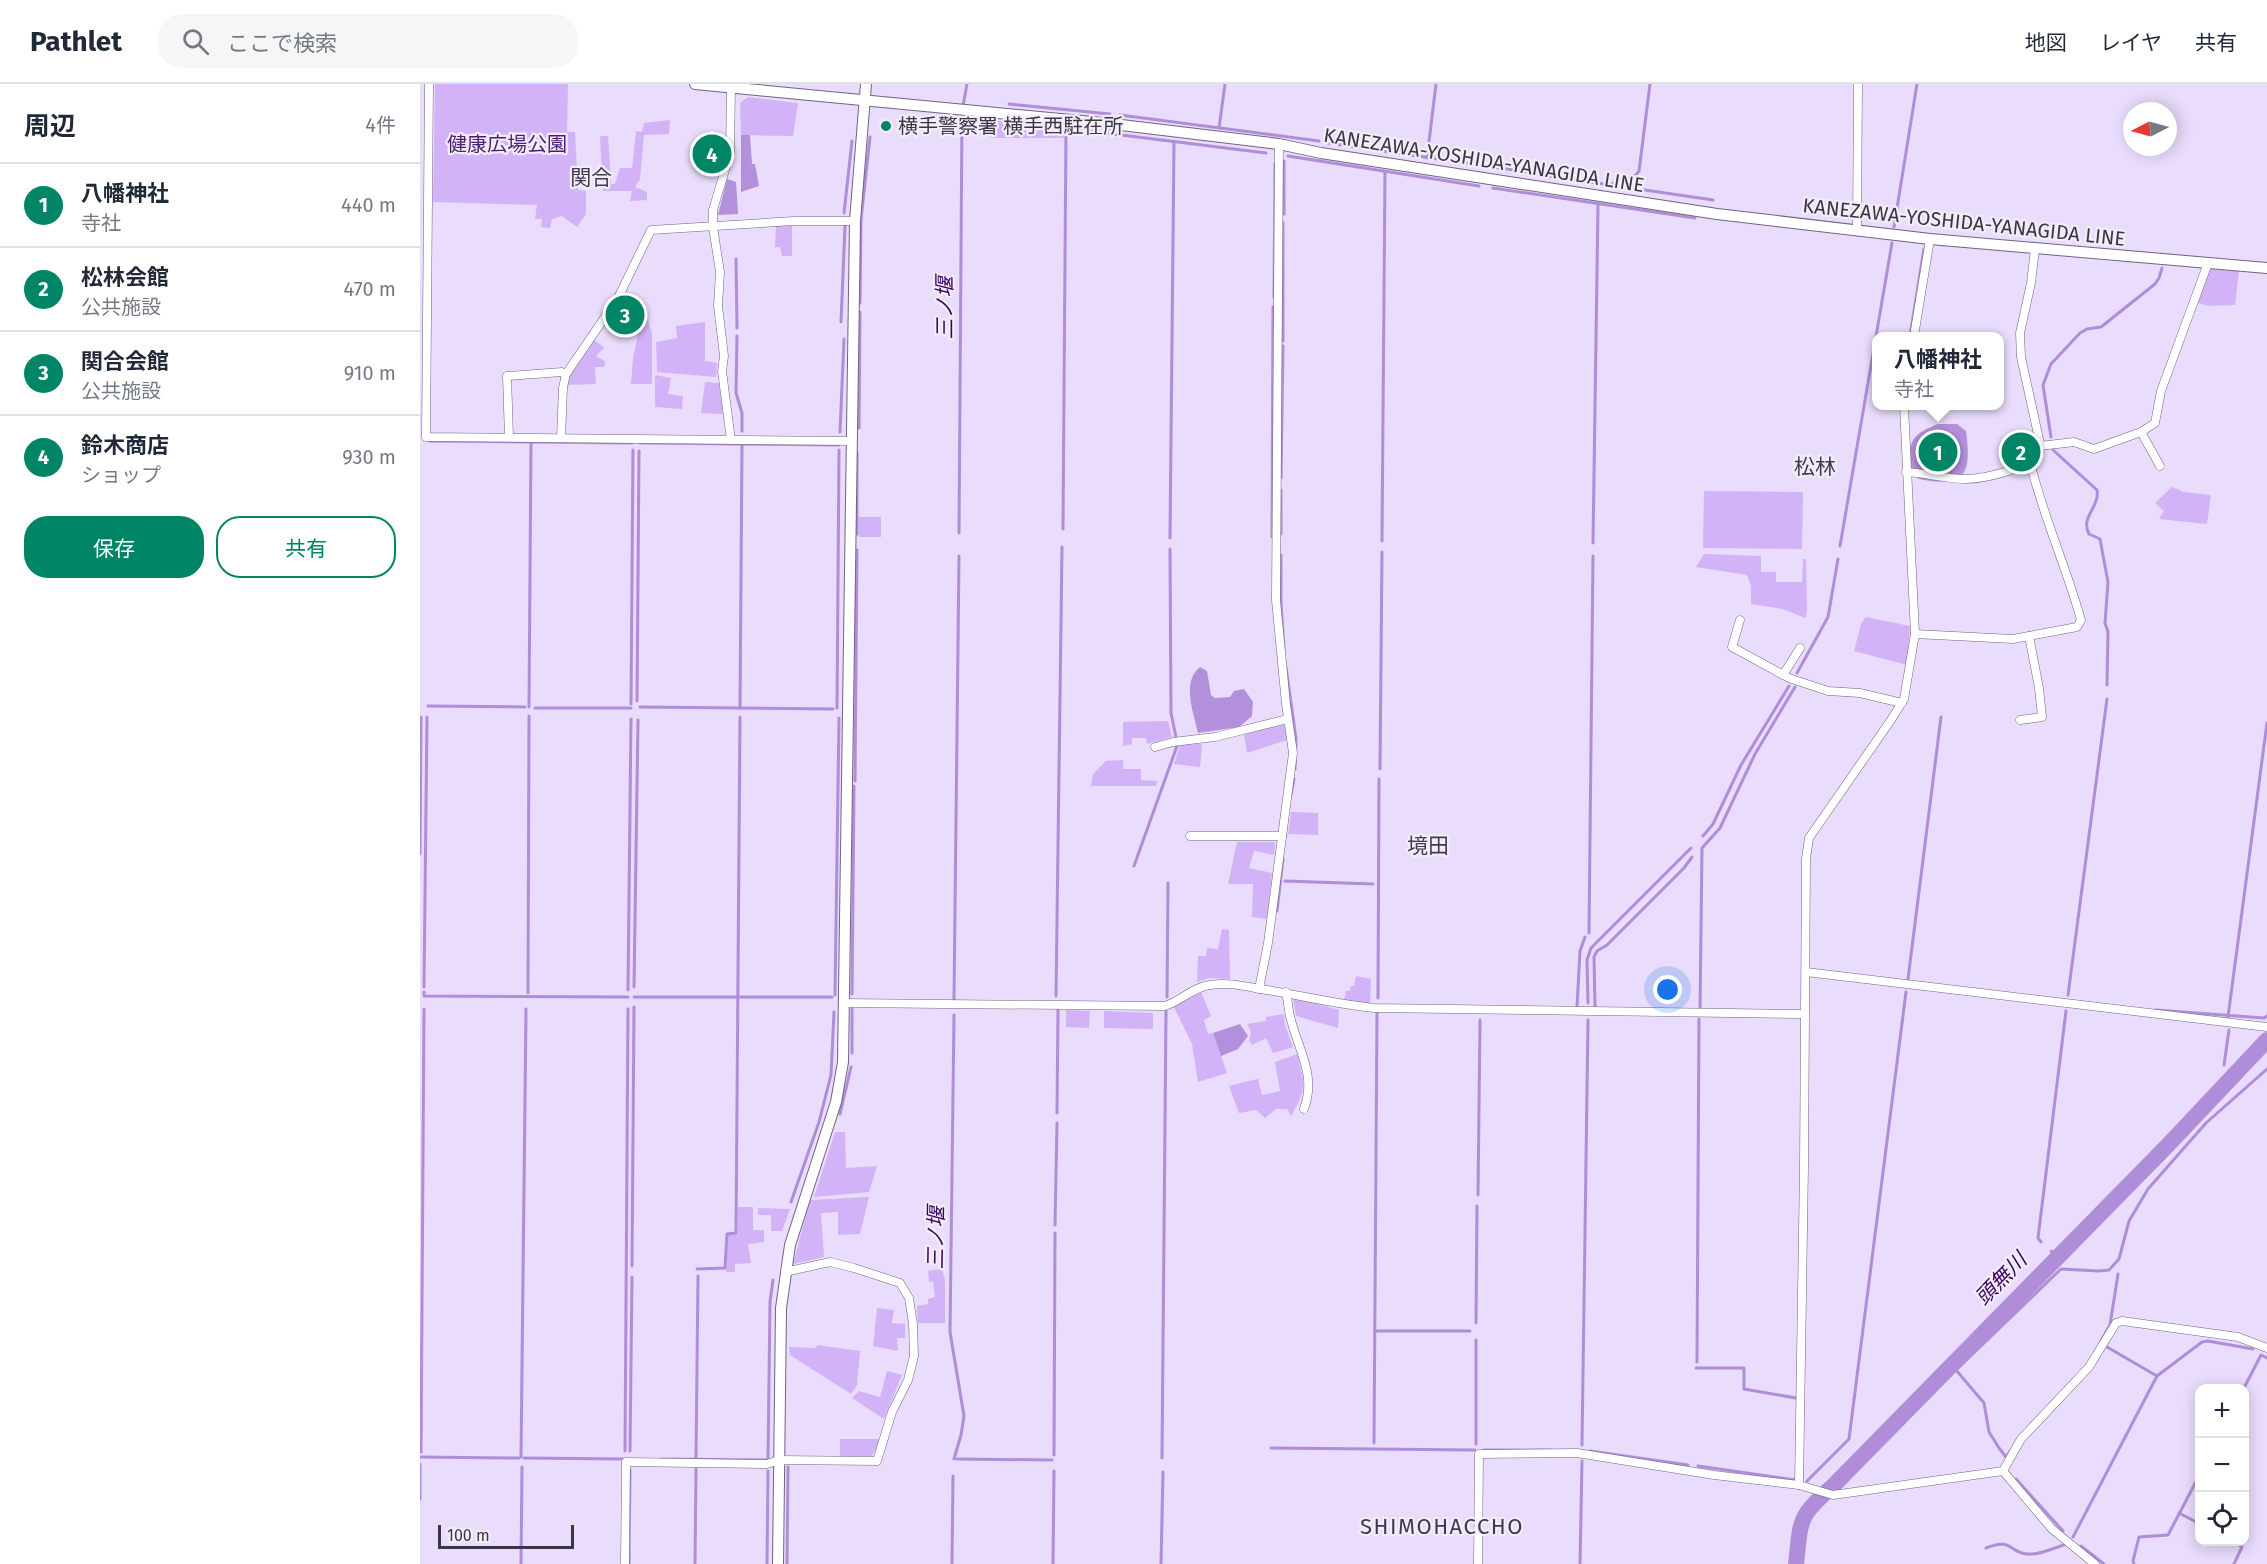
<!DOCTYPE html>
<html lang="ja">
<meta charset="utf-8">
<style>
:root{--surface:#fff;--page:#f6f6f7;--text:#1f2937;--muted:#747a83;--line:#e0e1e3;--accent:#008567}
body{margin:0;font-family:"Fira Sans","Noto Sans JP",sans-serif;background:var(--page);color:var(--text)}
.controls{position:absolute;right:18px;bottom:18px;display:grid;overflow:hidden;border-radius:12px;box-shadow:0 3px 15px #0003}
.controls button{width:54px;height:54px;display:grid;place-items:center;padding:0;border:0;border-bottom:2px solid var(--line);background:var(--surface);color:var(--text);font:30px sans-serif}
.compass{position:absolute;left:1703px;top:18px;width:54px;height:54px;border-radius:50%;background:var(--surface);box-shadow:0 3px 15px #0003;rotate:264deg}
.scale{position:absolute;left:18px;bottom:15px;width:136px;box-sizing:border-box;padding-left:6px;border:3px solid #3b3643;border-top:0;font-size:16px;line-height:21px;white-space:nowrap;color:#3b3643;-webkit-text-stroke:4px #f3edfa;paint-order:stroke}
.you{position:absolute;left:1248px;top:906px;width:21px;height:21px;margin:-15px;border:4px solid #fff;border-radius:50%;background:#1a73e8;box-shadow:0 0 0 9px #1a73e833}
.badge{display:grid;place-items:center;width:39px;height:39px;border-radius:50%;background:var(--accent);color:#fff;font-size:20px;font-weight:700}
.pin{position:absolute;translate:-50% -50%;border:3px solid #fff;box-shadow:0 2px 6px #0006}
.popup{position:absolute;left:1452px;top:248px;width:132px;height:78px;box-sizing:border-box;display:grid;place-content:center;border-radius:12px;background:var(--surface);filter:drop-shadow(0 2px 4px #0005);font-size:20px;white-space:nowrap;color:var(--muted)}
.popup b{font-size:22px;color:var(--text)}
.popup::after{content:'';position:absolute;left:50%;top:100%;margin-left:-12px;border:12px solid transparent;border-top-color:var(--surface)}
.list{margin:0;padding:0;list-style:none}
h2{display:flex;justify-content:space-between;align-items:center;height:78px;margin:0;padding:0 24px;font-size:26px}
h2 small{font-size:20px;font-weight:400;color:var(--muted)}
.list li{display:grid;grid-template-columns:39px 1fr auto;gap:18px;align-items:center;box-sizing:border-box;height:84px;padding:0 24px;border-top:2px solid var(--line)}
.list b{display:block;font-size:22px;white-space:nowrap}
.list p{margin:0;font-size:20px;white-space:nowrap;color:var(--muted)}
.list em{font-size:20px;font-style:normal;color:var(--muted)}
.actions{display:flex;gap:12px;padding:18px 24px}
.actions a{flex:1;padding:14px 0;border:2px solid var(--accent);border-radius:24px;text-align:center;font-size:21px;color:var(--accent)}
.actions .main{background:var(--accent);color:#fff}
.icon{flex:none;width:33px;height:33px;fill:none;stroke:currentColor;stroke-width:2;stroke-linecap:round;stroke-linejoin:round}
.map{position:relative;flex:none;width:1847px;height:1480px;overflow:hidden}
header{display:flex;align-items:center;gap:36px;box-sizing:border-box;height:84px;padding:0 30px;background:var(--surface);border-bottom:2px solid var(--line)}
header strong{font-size:28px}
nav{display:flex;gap:33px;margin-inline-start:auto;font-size:21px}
.search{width:420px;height:54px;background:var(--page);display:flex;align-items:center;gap:15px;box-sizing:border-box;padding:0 21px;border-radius:24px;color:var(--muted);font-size:22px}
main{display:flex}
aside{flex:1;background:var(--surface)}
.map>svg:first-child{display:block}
</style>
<header>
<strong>Pathlet</strong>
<div class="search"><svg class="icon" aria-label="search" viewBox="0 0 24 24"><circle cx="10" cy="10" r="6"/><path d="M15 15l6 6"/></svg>ここで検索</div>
<nav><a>地図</a><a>レイヤ</a><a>共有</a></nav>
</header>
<main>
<aside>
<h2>周辺<small>4件</small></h2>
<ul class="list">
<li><span class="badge">1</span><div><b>八幡神社</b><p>寺社</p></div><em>440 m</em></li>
<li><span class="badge">2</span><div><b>松林会館</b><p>公共施設</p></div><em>470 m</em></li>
<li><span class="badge">3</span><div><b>関合会館</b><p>公共施設</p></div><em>910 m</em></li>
<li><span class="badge">4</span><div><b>鈴木商店</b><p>ショップ</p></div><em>930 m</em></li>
</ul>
<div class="actions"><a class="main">保存</a><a>共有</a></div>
</aside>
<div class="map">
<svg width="1847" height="1480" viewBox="0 0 1847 1480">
<rect width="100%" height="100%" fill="#e9dcfc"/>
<g fill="#d2b3f8">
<polygon points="15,0 148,0 147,48 155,48 158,106 166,107 166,130 157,143 142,132 132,135 130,144 121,143 122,135 115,135 117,121 13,118"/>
<polygon points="328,13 378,19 373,52 321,51 320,19"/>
<polygon points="250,36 249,50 224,51 220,95 215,103 227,108 227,116 210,117 212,107 183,107 180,52 188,52 191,100 195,100 200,84 212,84 216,47 222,48 224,39"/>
<polygon points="571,36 644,44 644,54 571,54"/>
<polygon points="356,142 372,142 372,172 362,172 360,163 355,163"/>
<polygon points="1789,185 1819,187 1815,221 1789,222 1777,219"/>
<polygon points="221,235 228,237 232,249 232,300 211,300 213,274"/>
<polygon points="285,238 285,277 297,279 296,293 237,288 236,258 257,254 256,242"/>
<polygon points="173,255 184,264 176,272 186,278 184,283 175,283 176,300 147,301 148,295"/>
<polygon points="235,291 251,294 248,310 263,312 262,325 235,323"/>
<polygon points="285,298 299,299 303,330 281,329"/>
<polygon points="1752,403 1764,408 1791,411 1787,440 1739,435 1744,427 1735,419"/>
<polygon points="1284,407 1383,408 1382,465 1283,464"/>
<rect x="439" y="433" width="22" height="20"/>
<polygon points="1284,470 1341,472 1341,488 1356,488 1356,498 1382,498 1383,475 1386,475 1387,528 1385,534 1363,525 1331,520 1331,502 1327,491 1276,483"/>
<polygon points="1446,533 1490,542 1487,581 1434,567 1441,540"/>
<polygon points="748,637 752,653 727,660 726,654 712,654 712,660 703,662 703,638"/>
<polygon points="864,639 867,656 827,669 824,650"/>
<polygon points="782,660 780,683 754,680 760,661"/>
<polygon points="703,676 703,685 721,685 721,696 737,697 736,702 671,702 673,690 686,677"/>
<polygon points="871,728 898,729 898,751 868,750"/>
<polygon points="817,758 855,758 854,771 834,767 829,784 852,789 847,835 832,833 833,800 808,800"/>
<polygon points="802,845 809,846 810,895 789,894 777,898 778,872 786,872 787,864 798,865"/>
<polygon points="936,892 951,895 950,920 924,916 926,907 930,907 931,902 934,902"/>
<polygon points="781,908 791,932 784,936 788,950 793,949 807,989 778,998 772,960 754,923"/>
<polygon points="873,913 919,926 918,944 876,932"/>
<polygon points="646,926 670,927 669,944 646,943"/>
<polygon points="684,927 733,929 733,945 684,944"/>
<polygon points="864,930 865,941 873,963 853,969 846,954 832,961 829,956 831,948 827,940 846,937 846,933"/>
<path d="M 877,970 C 885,1000 887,1005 871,1032 L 867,1025 L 856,1025 L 845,1034 L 836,1026 L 819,1029 L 809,1002 L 838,995 L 842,1011 L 860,1007 L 855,978 Z"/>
<polygon points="415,1048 425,1048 426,1084 457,1082 449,1108 394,1113"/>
<polygon points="449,1113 440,1150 418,1151 418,1128 401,1129 404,1173 373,1180 390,1116"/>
<polygon points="318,1123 333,1123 333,1146 344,1146 344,1158 328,1160 331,1179 315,1180 315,1188 306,1188 308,1151 318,1150"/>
<polygon points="338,1124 370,1125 362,1147 351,1147 351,1131 338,1131"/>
<polygon points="522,1185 525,1196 525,1239 498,1239 497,1222 508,1220 508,1215 515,1213 513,1197 509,1198 508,1187"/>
<polygon points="457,1224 474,1226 472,1239 485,1240 485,1254 477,1254 478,1267 453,1262"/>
<polygon points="397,1261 440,1267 437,1301 431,1310 370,1271 369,1263 396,1264"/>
<polygon points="467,1287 482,1291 464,1335 432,1314 439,1307 460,1313"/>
<polygon points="420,1355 461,1355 452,1372 420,1372"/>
</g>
<g fill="#b390dc">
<polygon points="321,51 330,51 332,80 335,80 339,102 321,108"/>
<polygon points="307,95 316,98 318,130 298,131"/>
<path d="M 1518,340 L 1537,340 L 1546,347 C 1552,391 1545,404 1499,395 L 1487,379 C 1491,353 1494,350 1518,340 Z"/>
<path d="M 780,583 L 787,587 L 791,611 L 795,614 L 810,613 L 814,607 L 824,605 L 833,618 L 832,632 L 819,643 L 778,649 C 774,629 761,598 780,583 Z"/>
<polygon points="820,940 828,952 818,965 801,972 793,949"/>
</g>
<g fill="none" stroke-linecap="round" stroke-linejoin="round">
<g stroke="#b08dd9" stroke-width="3">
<polyline points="589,20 690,30"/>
<polyline points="543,22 547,0"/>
<polyline points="700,31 899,57"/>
<polyline points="799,44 805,0"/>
<polyline points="653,45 846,69"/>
<polyline points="908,59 1107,88"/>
<polyline points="868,72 1059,102"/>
<polyline points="1007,74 1016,0"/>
<polyline points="1116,90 1293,116"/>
<polyline points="1189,101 1216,91 1219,87 1230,0"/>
<polyline points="1073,104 1275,134"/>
<polyline points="424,129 432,57"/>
<polyline points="864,130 864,77"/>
<polyline points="1474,143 1497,0"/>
<polyline points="316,175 317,244"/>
<polyline points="854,213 855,80"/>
<polyline points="440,219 441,135 450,53"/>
<polyline points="421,238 425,142"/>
<polyline points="317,252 316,309 322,329 322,347"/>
<polyline points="1490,252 1504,165"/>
<polyline points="863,257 863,138"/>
<polyline points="439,344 440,228"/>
<polyline points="420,348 424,255"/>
<polyline points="1631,353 1623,301 1631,280 1660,249 1667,245 1681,243 1735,200 1739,194 1742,184"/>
<polyline points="10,357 212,359"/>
<polyline points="220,359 419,361"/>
<path d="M 1633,366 L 1677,406 C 1680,423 1660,433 1669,450 L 1680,455 L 1688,498 L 1685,539 L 1688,548 L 1687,601"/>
<polyline points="861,394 863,262"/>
<polyline points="643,445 646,44"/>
<polyline points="539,449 542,28"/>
<polyline points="437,450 437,368"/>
<polyline points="861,450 861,406"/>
<polyline points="852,453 853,223"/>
<polyline points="750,454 754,58"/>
<polyline points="962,457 965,88"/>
<polyline points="1173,459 1178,120"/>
<polyline points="1420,462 1472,159"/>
<polyline points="750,465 751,629 756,653"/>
<polyline points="861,471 861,519 864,565"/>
<polyline points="866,583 876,655 875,685"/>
<polyline points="1377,589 1408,533 1418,475"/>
<polyline points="217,617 219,367"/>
<polyline points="211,620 213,366"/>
<polyline points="8,622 105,623"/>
<polyline points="109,623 111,358"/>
<polyline points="220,623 413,625"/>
<polyline points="115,624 211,624"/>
<polyline points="320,624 322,360"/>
<polyline points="417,624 419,366"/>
<polyline points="960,685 962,468"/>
<polyline points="435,697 437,466"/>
<polyline points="871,711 874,695"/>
<polyline points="1283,752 1293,740 1321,681 1369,602"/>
<polyline points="0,770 1,633"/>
<polyline points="714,782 757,662"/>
<polyline points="865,797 953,800"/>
<polyline points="857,827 863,775"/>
<polyline points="1169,849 1173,472"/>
<polyline points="1488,895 1521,633"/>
<polyline points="4,903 7,633"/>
<polyline points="214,903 218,636"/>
<polyline points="208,906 211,635"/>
<polyline points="4,908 4,912 208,913"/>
<polyline points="108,909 109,632"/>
<polyline points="432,910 434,702"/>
<polyline points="415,911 419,634"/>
<polyline points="1648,911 1687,615"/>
<polyline points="636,912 642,463"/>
<polyline points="214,913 412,913"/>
<polyline points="747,913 748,799"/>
<polyline points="958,914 959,695"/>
<polyline points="534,915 539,472"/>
<polyline points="1168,919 1167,876 1171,864 1271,764"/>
<polyline points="1157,923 1160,867 1165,853"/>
<polyline points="1175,923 1174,873 1177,867 1187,861 1264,784 1272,773"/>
<polyline points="1280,925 1282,764 1300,744 1335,670 1375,603"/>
<polyline points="1736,926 1844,934 1847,932"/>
<polyline points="534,931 530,1248 544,1332 541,1351 534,1375"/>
<polyline points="1808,933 1847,639"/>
<polyline points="432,969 432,925"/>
<polyline points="1804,981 1809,946"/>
<polyline points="637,1029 638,926"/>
<polyline points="420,1030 431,983"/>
<polyline points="1058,1111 1060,936"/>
<polyline points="371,1118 399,1038 411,991 414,928"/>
<polyline points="635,1141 637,1039"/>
<polyline points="1621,1158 1618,1154 1646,927"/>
<polyline points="1631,1167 1637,1172"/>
<polyline points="212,1182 214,923"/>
<polyline points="277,1185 305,1184 307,1150 316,1149 320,633"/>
<polyline points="1056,1239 1057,1122"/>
<polyline points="955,1247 1050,1247"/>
<polyline points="1681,1257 1690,1241 1698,1190"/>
<polyline points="1687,1263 1737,1292"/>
<polyline points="1277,1278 1279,935"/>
<polyline points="1276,1284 1324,1284 1324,1305 1376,1314"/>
<polyline points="1824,1304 1841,1271 1847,1274"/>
<polyline points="954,1359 957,928"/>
<polyline points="1056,1360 1056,1256"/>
<polyline points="1162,1361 1168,936"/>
<polyline points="851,1364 1055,1366"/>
<polyline points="1064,1366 1131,1366"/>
<polyline points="1591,1366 1586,1373 1579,1364 1569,1348 1564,1319 1536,1286 1641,1185 1679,1187 1689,1186 1699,1175 1709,1137 1728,1105 1786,1039 1847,985"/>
<polyline points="205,1367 208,925"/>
<polyline points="210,1367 212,1193"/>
<polyline points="1170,1367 1268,1381"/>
<polyline points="1,1368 4,925"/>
<polyline points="634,1371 635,1149"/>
<polyline points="0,1373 99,1374"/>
<polyline points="101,1373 106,925"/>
<polyline points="104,1374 203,1375"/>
<polyline points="348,1374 350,1218 353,1196"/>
<polyline points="742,1374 746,927"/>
<polyline points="241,1375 348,1376"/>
<polyline points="276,1375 278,1192"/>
<polyline points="537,1375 632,1376"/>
<polyline points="1278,1382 1376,1396 1376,1393"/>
<polyline points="1596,1395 1643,1447"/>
<polyline points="1387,1397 1429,1355 1486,908"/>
<polyline points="0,1415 0,1380"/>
<polyline points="1759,1429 1780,1440"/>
<polyline points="1653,1453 1737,1292 1782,1258 1788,1257 1833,1265"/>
<polyline points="1813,1458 1822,1463 1814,1480"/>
<polyline points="1661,1462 1684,1480"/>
<path d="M 1566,1464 C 1593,1453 1589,1469 1607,1470 C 1620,1471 1634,1464 1646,1460"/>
<polyline points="101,1480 102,1383"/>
<polyline points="209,1480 210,1386"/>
<polyline points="275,1480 276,1385"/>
<polyline points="347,1480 348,1387"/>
<polyline points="367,1480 368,1383"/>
<polyline points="532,1480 533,1392"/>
<polyline points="633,1480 634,1387"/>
<polyline points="741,1480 743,1388"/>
<polyline points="1160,1480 1162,1377"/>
<polyline points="1714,1480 1713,1477 1719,1453 1748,1451 1780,1390"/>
</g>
<path stroke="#b08dd9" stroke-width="16" d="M 1376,1480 C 1381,1437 1377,1433 1412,1403 L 1748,1061 L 1847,956"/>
<defs>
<g id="street">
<polyline points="9,0 6,353 431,357"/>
<polyline points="1437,146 1438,0"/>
<polyline points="1494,252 1510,155"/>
<polyline points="1721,348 1740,382"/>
<polyline points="89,353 87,292 142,288 146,290"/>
<polyline points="141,354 143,304 146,290 198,214 231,146 374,137 435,137"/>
<polyline points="311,356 302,287 304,272 298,222 300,188 293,143 293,126 310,69 311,4 314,1"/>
<polyline points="1620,362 1654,358 1674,365 1721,348 1735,339 1741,307 1788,179"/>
<path d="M 1486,388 C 1506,389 1526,395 1546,395 C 1563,395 1606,385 1617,372 C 1621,367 1620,362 1619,355 L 1601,273 L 1600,249 L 1611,199 L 1615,165"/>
<polyline points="1320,536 1312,563 1369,594 1408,607 1440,609 1482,619"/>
<path d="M 1495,550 L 1593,555 L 1657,543 L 1661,536 C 1646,482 1623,432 1610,378"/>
<polyline points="1363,591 1380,564"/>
<polyline points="1600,636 1622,633 1619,604 1609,552"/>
<polyline points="735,663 753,658 795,653 868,635"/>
<polyline points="770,752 862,752"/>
<polyline points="1386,888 1847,943"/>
<polyline points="839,905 848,859 873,669 866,620 856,516 859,60"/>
<path d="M 866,908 C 868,916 868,924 870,932 C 877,964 897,990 884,1025"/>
<path d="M 424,919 L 745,922 C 761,917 773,903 790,901 C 808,898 824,902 841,905 C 879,911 916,920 954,924 L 1384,930"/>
<polyline points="1583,1387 1601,1355 1669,1283 1696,1239 1702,1237 1818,1253 1847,1264"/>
<polyline points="1583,1387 1632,1445 1675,1480"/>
<polyline points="1379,1401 1384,1083 1386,775 1389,754 1471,636 1484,615 1495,550 1484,322"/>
<polyline points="205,1480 206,1378 347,1380 359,1376 457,1377 472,1328 488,1296 494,1272 493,1240 489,1214 480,1199 434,1184 410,1178 365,1188"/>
<polyline points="1058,1480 1059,1370 1157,1369 1294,1391 1379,1401 1413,1411 1583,1387"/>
</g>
<g id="secondary">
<polyline points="275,0 693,40 859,60 901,69 1297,130 1510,155 1847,184"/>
<polyline points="358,1480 361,1224 370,1161 416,1018 423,978 435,137 446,0"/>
</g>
</defs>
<use href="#street" stroke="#706480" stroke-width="9"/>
<use href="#secondary" stroke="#706480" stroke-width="12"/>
<use href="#street" stroke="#fff" stroke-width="8"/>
<use href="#secondary" stroke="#fff" stroke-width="10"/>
</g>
<circle fill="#008567" stroke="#f3edfa" stroke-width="2" cx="466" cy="42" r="6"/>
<g text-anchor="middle" stroke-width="4.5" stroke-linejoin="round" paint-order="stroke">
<g font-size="20" fill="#3b3643" stroke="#f3edfa" text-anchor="start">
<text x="478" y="49">横手警察署 横手西駐在所</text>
</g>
<g font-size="20" fill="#4c1c75" stroke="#f3edfa">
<text x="87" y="67">健康広場公園</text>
</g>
<g font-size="20" fill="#3b3643" stroke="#f3edfa">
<text transform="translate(1064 76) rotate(9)" y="7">KANEZAWA-YOSHIDA-YANAGIDA LINE</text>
<text transform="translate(1544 138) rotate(6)" y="7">KANEZAWA-YOSHIDA-YANAGIDA LINE</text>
</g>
<g font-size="21" fill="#433751" stroke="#f3edfa">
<text x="171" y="101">関合</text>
<text x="1395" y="390">松林</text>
<text x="1008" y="769">境田</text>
</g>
<g font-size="21" font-style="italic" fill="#3c0462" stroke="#f3edfa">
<text transform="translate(525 224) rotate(-90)" y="7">三ノ堰</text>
<text transform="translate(516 1154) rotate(-89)" y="7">三ノ堰</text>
<text transform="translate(1581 1195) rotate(-46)" y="7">頭無川</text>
</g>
<g font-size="22" letter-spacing="1.5" fill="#433751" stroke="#f3edfa">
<text x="1022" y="1450">SHIMOHACCHO</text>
</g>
</g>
</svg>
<div class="controls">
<button>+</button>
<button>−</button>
<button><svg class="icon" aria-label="locate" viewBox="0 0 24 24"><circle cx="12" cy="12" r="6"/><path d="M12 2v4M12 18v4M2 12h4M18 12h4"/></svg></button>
</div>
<svg class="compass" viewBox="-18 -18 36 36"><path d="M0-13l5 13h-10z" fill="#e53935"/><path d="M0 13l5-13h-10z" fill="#747a83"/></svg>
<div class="scale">100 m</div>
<div class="you"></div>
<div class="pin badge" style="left:1518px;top:368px">1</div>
<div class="popup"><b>八幡神社</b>寺社</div>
<div class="pin badge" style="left:1601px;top:368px">2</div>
<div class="pin badge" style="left:205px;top:231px">3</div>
<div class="pin badge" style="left:292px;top:70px">4</div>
</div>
</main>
